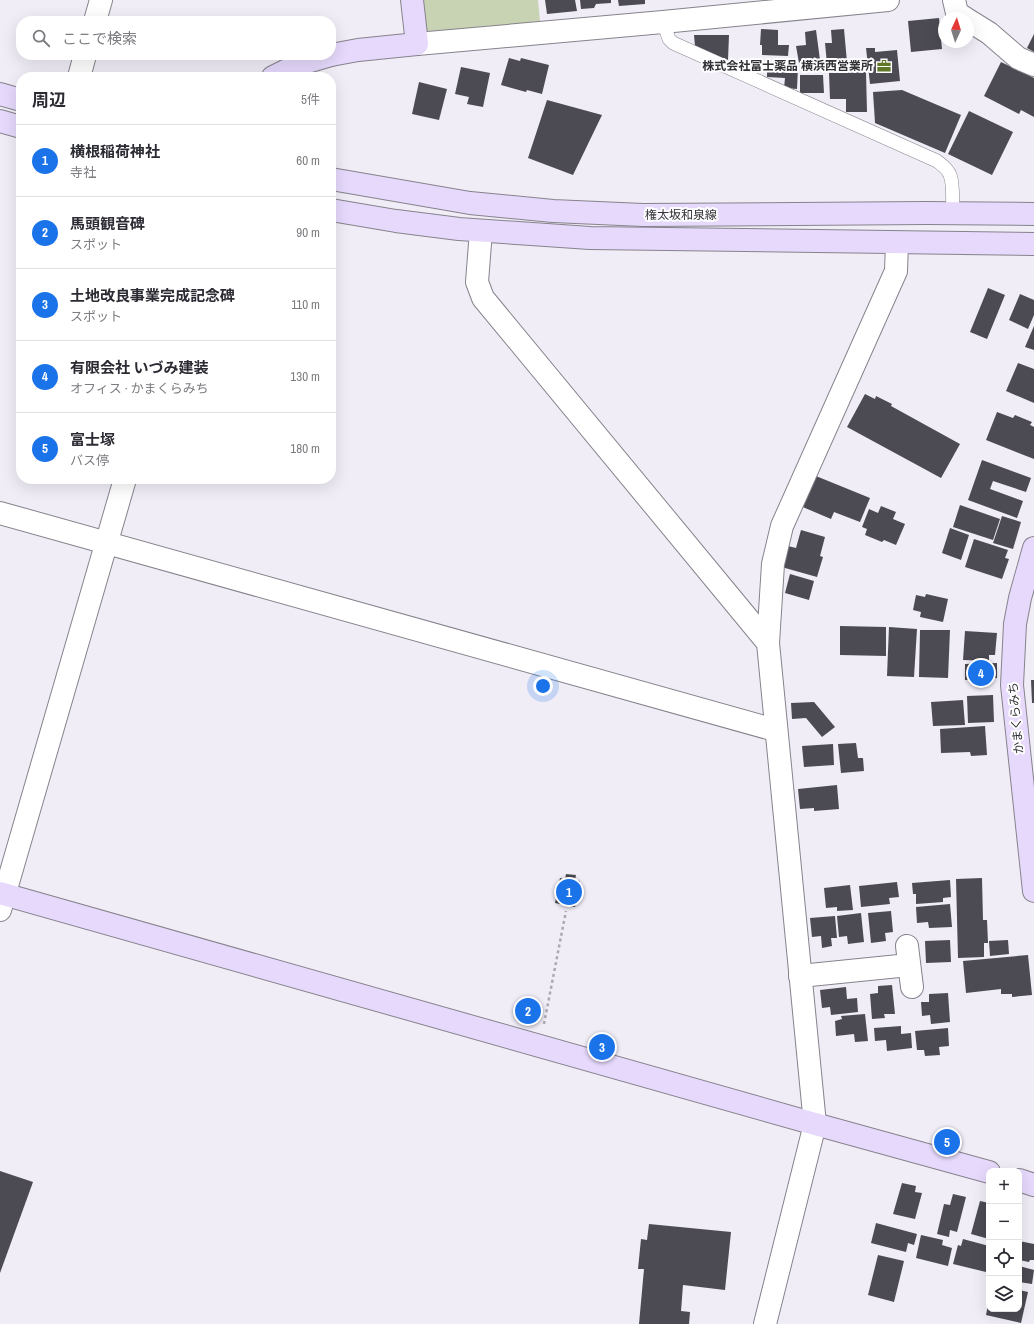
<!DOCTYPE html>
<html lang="ja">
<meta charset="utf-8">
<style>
:root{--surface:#fff;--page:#f2f2f3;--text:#2b2b33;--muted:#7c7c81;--line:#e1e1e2;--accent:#1a73e8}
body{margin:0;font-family:"Archivo Narrow","Noto Sans JP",sans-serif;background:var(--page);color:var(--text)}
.controls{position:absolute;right:12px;bottom:12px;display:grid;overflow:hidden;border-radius:8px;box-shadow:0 4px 16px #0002}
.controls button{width:36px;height:36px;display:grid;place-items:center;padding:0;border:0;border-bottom:1px solid var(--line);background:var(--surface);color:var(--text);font:20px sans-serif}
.compass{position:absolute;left:938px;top:12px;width:36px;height:36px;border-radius:50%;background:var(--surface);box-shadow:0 4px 16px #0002;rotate:4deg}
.you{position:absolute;left:543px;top:686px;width:14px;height:14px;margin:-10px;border:3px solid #fff;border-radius:50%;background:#1a73e8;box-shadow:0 0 0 6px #1a73e833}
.badge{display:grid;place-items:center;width:26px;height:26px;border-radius:50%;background:var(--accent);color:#fff;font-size:13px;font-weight:700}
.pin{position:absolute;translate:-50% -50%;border:2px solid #fff;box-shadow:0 1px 4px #0006}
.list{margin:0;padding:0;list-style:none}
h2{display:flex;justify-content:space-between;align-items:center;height:52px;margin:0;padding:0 16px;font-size:17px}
h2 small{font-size:13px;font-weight:400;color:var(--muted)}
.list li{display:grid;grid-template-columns:26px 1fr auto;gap:12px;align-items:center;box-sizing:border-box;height:72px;padding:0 16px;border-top:1px solid var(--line)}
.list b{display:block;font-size:15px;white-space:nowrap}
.list p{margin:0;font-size:13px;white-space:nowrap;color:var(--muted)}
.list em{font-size:13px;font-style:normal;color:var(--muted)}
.icon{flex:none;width:22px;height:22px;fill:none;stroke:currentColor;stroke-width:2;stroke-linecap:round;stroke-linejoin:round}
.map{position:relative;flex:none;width:1034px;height:1324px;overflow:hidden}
.search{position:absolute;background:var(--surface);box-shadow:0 4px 16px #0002;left:16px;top:16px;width:320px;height:44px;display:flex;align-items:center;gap:10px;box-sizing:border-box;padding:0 14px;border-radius:16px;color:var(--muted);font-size:15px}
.panel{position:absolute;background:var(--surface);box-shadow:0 4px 16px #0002;left:16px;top:72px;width:320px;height:412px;border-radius:16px}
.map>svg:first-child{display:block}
</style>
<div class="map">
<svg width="1034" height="1324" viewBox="0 0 1034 1324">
<rect width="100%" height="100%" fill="#f0edf7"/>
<polygon fill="#c8d3b3" points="422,0 538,0 540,21 432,34 425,30"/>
<g fill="#4c4a52">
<polygon points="545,0 575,0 577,11 547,14"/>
<polygon points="580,0 611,0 611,3 596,4 594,8 581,9"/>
<polygon points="618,0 645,0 645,4 619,6"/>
<polygon points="939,18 942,49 911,52 908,21"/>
<polygon points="761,29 778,30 778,45 789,45 788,56 762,55 762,45 760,45"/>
<polygon points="844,29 847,62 827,64 825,43 832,43 831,30"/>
<polygon points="816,30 820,60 799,63 796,46 806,45 805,32"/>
<polygon points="1034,34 1034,52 1027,48"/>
<polygon points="694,35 729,35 728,60 720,59 695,46"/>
<polygon points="866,48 875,48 875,52 897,50 900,81 870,84"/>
<polygon points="509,58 520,61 521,58 549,65 542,94 527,90 526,92 501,85"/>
<polygon points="1001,62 1034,78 1034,117 1021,110 1019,114 984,96"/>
<polygon points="767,66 798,67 797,89 784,88 785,78 767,77"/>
<polygon points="461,67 490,73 483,107 467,104 469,97 455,94"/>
<polygon points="866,72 867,112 846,112 846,99 830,99 829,73"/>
<polygon points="800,75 823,75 824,93 800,93"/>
<polygon points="419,82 447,89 439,120 412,114"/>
<polygon points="902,90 961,115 945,153 875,123 873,92"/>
<polygon points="547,100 602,115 573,175 528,158"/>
<polygon points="969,111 1013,132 992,175 948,154"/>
<polygon points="988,288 1005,295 987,339 970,332"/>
<polygon points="1020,294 1034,300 1034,315 1028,329 1009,320"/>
<polygon points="1034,326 1034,350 1025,347"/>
<polygon points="1018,363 1034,369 1034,403 1006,391"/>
<polygon points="865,394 875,399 876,396 892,404 891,406 960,444 941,478 847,427"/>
<polygon points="997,412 1013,418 1015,415 1032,422 1030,425 1034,427 1034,459 986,440"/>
<polygon points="982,460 1031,478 1026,492 993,481 990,489 1023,501 1017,518 968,500"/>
<polygon points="811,474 870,498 860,522 834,512 831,519 798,505"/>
<polygon points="960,505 1000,519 993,540 953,527"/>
<polygon points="881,506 896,512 893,519 905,524 896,545 884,540 882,542 865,535 867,529 862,527 869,509 878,513"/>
<polygon points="1002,516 1021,522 1013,549 993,543"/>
<polygon points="950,528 969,535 961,560 942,553"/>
<polygon points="801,530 825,537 820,556 823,557 817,577 778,566 784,545 796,548"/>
<polygon points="974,539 1008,550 1005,558 1009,559 1002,579 965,567"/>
<polygon points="790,574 814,581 809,600 785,593"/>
<polygon points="926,594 948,599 943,622 920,617 921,612 913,610 916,595 925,597"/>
<polygon points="840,626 886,627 886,656 840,655"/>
<polygon points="889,627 917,629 914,677 887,676"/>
<polygon points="920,630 950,630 948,678 919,677"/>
<polygon points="965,631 997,633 995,655 989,655 989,661 963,660"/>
<polygon points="997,663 997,678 965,680 965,664"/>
<polygon points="1031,680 1034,680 1034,703 1032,703"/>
<polygon points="993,695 994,722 968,723 967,696"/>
<polygon points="963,700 965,725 933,726 931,702"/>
<polygon points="814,702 835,727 822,737 806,718 792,719 791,703"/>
<polygon points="985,726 987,755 971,756 970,752 941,753 940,729"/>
<polygon points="856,743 858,758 863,758 864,771 841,773 838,744"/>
<polygon points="833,744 834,765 804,767 802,746"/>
<polygon points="837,785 839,809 814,811 814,808 800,809 798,789"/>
<polygon points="566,874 576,875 575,880 580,881 575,907 555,903 560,878 565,879"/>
<polygon points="982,878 983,920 987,920 988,943 984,943 984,957 958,958 956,879"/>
<polygon points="950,880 951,897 943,898 943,902 916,904 916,894 913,894 912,883"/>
<polygon points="897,882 899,897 889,898 890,904 861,907 859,886"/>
<polygon points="850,885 853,910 837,911 837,907 826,908 824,888"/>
<polygon points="950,904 952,927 929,928 928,922 917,923 916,907"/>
<polygon points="891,911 893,932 885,933 886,941 871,943 868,913"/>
<polygon points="861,913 864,942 848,944 847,936 839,937 837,916"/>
<polygon points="835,916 837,938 831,938 832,946 822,948 821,936 812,937 810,918"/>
<polygon points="950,940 951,962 926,963 925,941"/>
<polygon points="1008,940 1009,954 990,956 989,941"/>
<polygon points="1028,955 1032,995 1012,997 1012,994 1001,994 1001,989 966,993 963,961"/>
<polygon points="892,985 895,1014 884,1014 885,1018 872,1019 870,994 878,993 878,986"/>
<polygon points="846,987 847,999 857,998 858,1012 831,1015 830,1007 822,1008 820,990"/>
<polygon points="948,993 950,1022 931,1024 930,1015 922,1016 921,1002 929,1002 929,994"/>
<polygon points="865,1014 868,1041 855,1042 854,1034 836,1036 835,1021 842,1019 841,1016"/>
<polygon points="901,1026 901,1034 911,1033 912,1048 887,1051 886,1040 875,1041 874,1028"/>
<polygon points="948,1028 949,1046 939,1047 940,1055 925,1056 924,1050 917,1050 915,1031"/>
<polygon points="0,1171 33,1182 0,1273"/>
<polygon points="902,1183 916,1186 915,1192 922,1193 915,1219 893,1214"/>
<polygon points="953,1194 966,1197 957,1232 950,1230 949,1237 937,1234 944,1204 950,1205"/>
<polygon points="980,1201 989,1203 989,1239 971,1234"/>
<polygon points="876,1223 917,1234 914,1245 908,1243 906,1252 871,1243"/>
<polygon points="649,1224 731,1232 725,1290 683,1285 681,1311 690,1312 689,1324 639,1324 644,1269 638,1269 641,1239 647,1240"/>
<polygon points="921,1235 943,1240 942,1245 952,1248 948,1266 916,1258"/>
<polygon points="963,1239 989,1246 989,1258 986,1272 953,1264 958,1245 961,1246"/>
<polygon points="1019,1241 1034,1244 1034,1260 1030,1260 1029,1262 1019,1260"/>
<polygon points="878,1255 904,1261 894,1302 868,1295"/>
<polygon points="1019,1266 1034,1270 1032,1284 1019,1282"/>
<polygon points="1019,1290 1028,1292 1021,1323 986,1315 988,1305 989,1309 1019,1309"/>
</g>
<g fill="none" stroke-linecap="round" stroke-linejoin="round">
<defs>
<path id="lane" d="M 663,22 L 669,39 L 673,43 L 937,161 C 942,165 948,169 950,175 C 954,184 952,203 953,213"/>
<g id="street">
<polyline points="954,0 957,13 965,18"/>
<polyline points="968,20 989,33 1018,58 1034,65"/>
<polyline points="95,21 101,0"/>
<polyline points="417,44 663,22 888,0"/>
<polyline points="79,77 85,55"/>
<polyline points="481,231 477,282 483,298 768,643 815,1124 765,1324"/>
<polyline points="0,513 775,730"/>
<polyline points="768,643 773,564 782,526 896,271 897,243"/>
<polyline points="0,910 125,479"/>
<polyline points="907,946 912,987"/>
<polyline points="800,976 909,965"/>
</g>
<g id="secondary">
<polyline points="331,55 358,50 417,44 412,0"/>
<polyline points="273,77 297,65 331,55"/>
<polyline points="0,94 21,100"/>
<polyline points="0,121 21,127"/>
<polyline points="331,179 470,203 553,211 643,215 926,213 1034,214"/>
<polyline points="331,210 396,221 459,229 590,238 1034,244"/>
<polyline points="1034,548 1020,598 1015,624 1012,685 1034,891"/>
<polyline points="0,893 815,1124 989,1172"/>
<polyline points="1019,1180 1034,1185"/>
</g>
</defs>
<use href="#lane" stroke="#86838c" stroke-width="14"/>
<use href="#street" stroke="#86838c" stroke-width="24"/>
<use href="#secondary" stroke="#86838c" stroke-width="24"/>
<polyline stroke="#aca9b1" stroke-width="2.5" stroke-dasharray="3 3" stroke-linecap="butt" points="544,1024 566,911"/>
<use href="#lane" stroke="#fff" stroke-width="13"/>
<use href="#street" stroke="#fff" stroke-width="22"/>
<use href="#secondary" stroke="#e6d9fc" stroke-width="22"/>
</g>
<defs>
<symbol id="office-bare" viewBox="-9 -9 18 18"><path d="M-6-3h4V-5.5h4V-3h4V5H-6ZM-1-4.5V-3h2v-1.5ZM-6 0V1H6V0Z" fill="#607728" stroke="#fdfcfe" stroke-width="2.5" paint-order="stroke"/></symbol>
</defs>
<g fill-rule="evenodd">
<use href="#office-bare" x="874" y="56" width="20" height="20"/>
</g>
<g text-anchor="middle" stroke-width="4" stroke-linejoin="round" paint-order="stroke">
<g font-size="12" font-weight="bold" fill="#323135" stroke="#fdfcfe" text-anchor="end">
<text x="873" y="70">株式会社富士薬品 横浜西営業所</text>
</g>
<g font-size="12" fill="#323135" stroke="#fdfcfe">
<text x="681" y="219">権太坂和泉線</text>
<text transform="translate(1016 718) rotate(-95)" y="4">かまくらみち</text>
</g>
</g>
</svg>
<div class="controls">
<button>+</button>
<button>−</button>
<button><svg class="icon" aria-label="locate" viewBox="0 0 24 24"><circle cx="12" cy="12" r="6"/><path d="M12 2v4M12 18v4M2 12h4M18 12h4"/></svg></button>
<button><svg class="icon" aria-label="layers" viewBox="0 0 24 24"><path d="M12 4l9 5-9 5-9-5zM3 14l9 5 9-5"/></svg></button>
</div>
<svg class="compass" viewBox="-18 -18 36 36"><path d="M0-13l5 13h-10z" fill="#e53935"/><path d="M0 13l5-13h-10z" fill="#7c7c81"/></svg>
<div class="you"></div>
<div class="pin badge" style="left:569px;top:892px">1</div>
<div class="pin badge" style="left:528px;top:1011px">2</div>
<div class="pin badge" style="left:602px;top:1047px">3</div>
<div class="pin badge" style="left:981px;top:673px">4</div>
<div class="pin badge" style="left:947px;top:1142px">5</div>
<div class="search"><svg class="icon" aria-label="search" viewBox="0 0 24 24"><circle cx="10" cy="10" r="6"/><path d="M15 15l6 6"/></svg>ここで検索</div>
<section class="panel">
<h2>周辺<small>5件</small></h2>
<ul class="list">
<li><span class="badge">1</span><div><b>横根稲荷神社</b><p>寺社</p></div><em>60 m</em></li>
<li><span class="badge">2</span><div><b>馬頭観音碑</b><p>スポット</p></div><em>90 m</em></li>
<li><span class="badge">3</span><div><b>土地改良事業完成記念碑</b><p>スポット</p></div><em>110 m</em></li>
<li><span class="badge">4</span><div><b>有限会社 いづみ建装</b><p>オフィス · かまくらみち</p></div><em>130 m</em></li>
<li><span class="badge">5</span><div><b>富士塚</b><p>バス停</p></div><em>180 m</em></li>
</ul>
</section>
</div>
